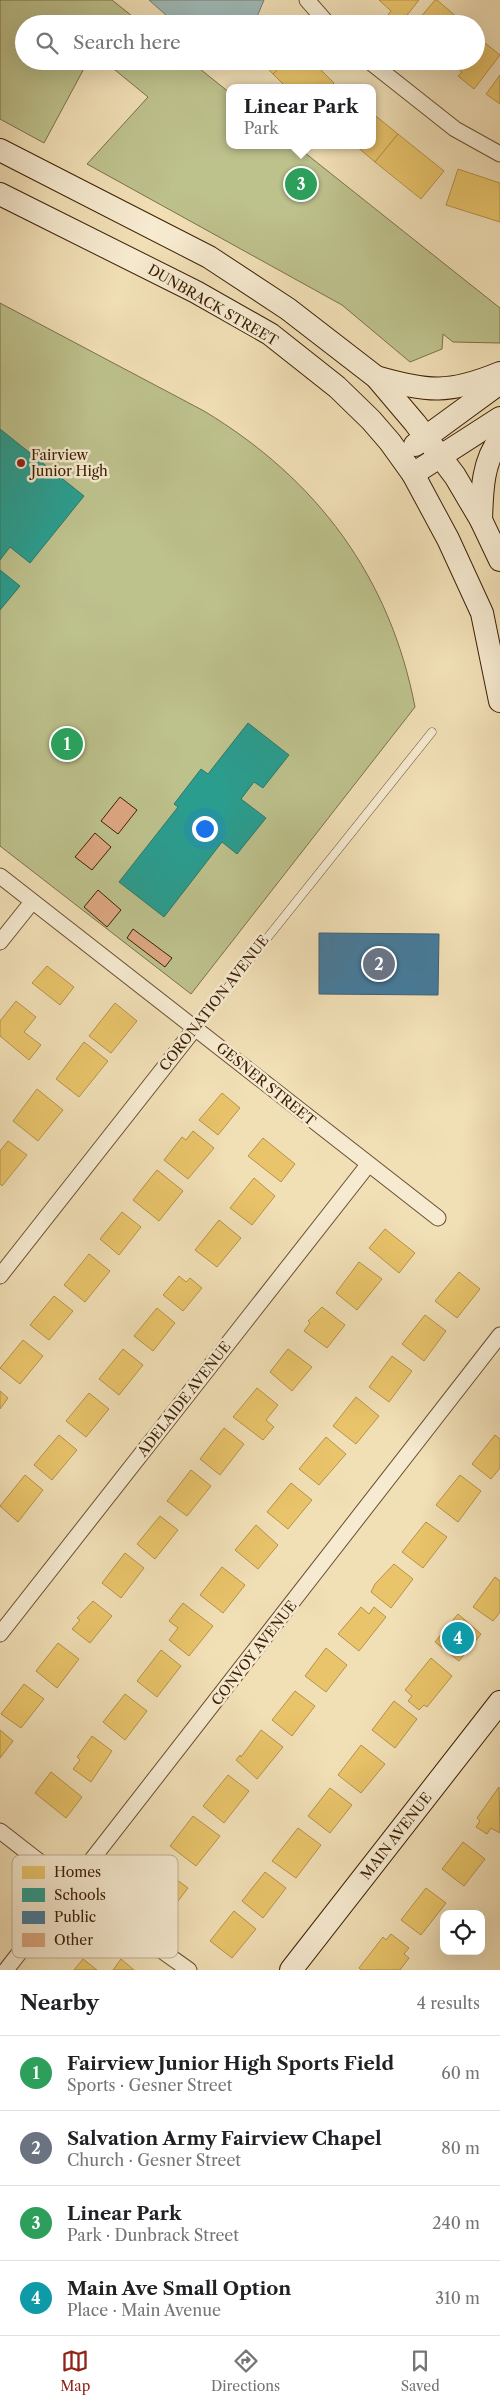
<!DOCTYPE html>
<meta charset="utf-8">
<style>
:root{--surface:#fff;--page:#f6f6f6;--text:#202124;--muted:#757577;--line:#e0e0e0;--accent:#8f2418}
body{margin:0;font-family:"Libre Caslon Text",serif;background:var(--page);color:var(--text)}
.controls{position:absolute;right:15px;bottom:15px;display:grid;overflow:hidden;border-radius:10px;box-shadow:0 5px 20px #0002}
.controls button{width:45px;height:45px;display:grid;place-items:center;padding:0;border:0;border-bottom:1px solid var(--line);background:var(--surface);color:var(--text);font:25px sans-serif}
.you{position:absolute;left:204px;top:828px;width:18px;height:18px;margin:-12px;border:4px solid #fff;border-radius:50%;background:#1a73e8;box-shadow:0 0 0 8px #1a73e833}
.badge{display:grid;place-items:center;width:32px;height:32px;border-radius:50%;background:var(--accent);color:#fff;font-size:16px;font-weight:700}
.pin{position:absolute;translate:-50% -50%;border:2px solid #fff;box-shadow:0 1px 5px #0006}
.popup{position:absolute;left:226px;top:84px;width:150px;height:65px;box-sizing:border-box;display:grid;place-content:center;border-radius:10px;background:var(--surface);filter:drop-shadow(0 1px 4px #0005);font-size:16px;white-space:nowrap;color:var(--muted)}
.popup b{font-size:19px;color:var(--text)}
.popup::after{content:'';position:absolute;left:50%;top:100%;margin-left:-10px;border:10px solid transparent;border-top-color:var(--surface)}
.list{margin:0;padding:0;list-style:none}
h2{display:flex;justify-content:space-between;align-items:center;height:65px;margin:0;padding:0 20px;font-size:21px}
h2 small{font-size:16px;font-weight:400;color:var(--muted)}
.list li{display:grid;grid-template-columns:32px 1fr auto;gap:15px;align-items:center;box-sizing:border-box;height:75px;padding:0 20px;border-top:1px solid var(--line)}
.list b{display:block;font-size:19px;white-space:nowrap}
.list p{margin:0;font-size:16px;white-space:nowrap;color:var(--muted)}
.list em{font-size:16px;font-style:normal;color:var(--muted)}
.icon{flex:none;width:28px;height:28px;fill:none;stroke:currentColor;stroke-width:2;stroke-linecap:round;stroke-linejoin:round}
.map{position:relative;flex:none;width:500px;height:1970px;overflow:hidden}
.search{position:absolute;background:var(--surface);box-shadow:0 5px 20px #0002;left:15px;right:15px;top:15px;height:55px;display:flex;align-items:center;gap:12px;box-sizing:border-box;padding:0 18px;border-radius:28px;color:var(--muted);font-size:19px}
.sheet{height:365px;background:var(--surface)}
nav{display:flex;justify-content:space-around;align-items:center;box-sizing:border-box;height:70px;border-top:1px solid var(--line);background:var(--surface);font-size:14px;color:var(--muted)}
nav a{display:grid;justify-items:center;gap:2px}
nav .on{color:var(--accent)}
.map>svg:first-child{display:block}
</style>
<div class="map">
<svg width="500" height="1970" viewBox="0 0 500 1970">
<rect width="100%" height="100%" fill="#f1dfb6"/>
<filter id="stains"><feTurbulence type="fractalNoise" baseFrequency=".004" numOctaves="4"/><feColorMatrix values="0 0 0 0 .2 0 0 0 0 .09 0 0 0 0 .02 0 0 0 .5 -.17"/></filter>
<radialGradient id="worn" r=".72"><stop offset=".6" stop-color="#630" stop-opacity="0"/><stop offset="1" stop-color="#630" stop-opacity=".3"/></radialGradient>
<g fill="#bdc18c" stroke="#7d7048">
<polygon points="0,0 112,0 142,24 24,24 24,61 88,61 44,143 0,119"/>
<polygon points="104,61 190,61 230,93 230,145 295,145 500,308 500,343 453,342 443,334 442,349 410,362 342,305 87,164 148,97"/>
<path d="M 0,303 L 204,411 C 317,479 390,577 415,707 L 191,994 L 0,846 Z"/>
</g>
<polygon fill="#9ebab8" stroke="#777c70" points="149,0 264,0 254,24 176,24"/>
<g fill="#e9c46a" stroke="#b5934b">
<polygon points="379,0 419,0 400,24 388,15 391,11"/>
<polygon points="435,0 437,0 465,24 415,24"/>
<polygon points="476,36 500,55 474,89 458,76 462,72 449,61 476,61"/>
<polygon points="260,61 286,61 273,74"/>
<polygon points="286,61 312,61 334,83 329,88 287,88 273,74"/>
<polygon points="500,75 500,104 486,94"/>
<polygon points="372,113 398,134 375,162 355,145 372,145"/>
<polygon points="398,134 444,171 421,199 375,162"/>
<polygon points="458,169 500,183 500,222 446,205"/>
<polygon points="47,966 74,987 60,1005 32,983"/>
<polygon points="16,1001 36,1017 24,1032 41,1045 29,1060 0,1036 0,1021"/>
<polygon points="115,1003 137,1021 111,1053 89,1036"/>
<polygon points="84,1042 108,1061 79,1097 56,1079"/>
<polygon points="37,1089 63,1110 38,1141 13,1121"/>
<polygon points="222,1093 240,1108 218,1135 199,1120"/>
<polygon points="193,1131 214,1148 188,1179 164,1160 182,1137 186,1140"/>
<polygon points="263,1138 295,1164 281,1182 248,1156"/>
<polygon points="8,1141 27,1155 2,1186 0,1184 0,1151"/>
<polygon points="157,1170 183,1191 159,1221 133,1200"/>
<polygon points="254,1178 275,1196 252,1225 230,1208"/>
<polygon points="122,1212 141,1227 119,1255 100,1239"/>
<polygon points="219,1220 241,1238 217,1267 195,1250"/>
<polygon points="385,1229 415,1253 399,1273 369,1248"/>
<polygon points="89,1254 110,1271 85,1302 64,1285"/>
<polygon points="359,1262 382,1279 357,1310 336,1293"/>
<polygon points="459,1272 480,1289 457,1318 435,1301"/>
<polygon points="179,1276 186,1282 190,1278 202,1288 183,1311 163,1295"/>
<polygon points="54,1296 73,1311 49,1340 30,1325"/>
<polygon points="322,1307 345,1325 327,1348 304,1331 310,1323 308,1321"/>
<polygon points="157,1308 175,1323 153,1351 134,1336"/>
<polygon points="425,1315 446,1331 424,1361 402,1344"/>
<polygon points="23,1340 43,1356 20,1384 0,1368"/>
<polygon points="123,1349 143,1365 119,1395 99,1379"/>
<polygon points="288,1349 312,1367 292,1391 270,1372"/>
<polygon points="392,1356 412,1371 389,1402 369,1387"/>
<polygon points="257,1388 278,1405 266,1420 274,1427 263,1440 233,1417"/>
<polygon points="0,1391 8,1398 0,1409"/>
<polygon points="89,1393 109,1409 86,1437 66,1421"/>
<polygon points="356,1397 379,1416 356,1444 333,1426"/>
<polygon points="224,1428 244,1444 220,1475 200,1459"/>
<polygon points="59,1435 77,1450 52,1480 34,1465"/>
<polygon points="495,1435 500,1439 500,1468 491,1479 472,1464"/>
<polygon points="326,1437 346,1454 319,1485 299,1469"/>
<polygon points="191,1470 211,1486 187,1516 167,1501"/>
<polygon points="25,1475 43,1490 18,1522 0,1506"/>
<polygon points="460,1475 481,1491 458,1522 436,1505"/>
<polygon points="291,1483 312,1500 288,1529 267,1512"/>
<polygon points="160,1516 178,1530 155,1559 137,1544"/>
<polygon points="426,1522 447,1537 423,1568 402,1552"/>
<polygon points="256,1525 278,1545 258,1569 235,1550"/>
<polygon points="125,1553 144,1568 121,1598 102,1583"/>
<polygon points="394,1564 413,1579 391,1608 371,1592 375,1584"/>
<polygon points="222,1567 245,1585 223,1613 200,1595"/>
<polygon points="495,1577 500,1581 500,1612 493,1621 473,1607"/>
<polygon points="93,1601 112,1616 90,1643 72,1629 80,1620 77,1618"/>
<polygon points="183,1603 213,1626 189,1656 169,1640 178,1628 169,1621"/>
<polygon points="361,1607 369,1614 374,1607 386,1617 359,1651 338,1634"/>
<polygon points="458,1614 481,1634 459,1661 435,1642"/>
<polygon points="58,1643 79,1659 57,1688 36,1671"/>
<polygon points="326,1648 347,1665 326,1692 305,1676"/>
<polygon points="161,1650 181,1666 157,1697 137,1681"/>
<polygon points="431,1658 452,1676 427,1707 424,1705 419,1710 408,1701 412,1696 405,1690"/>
<polygon points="24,1684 44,1699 21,1728 1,1714"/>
<polygon points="295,1691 315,1706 292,1736 272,1720"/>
<polygon points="125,1694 147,1711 125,1740 103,1722"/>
<polygon points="394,1701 417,1719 395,1748 372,1730"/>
<polygon points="0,1730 13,1741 0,1758"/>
<polygon points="261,1730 283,1747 257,1779 236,1760 240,1755 241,1757"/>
<polygon points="92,1736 112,1751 91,1782 73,1769 80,1760 77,1757"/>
<polygon points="361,1745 385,1764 361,1793 338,1775"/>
<polygon points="51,1772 82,1797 66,1818 35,1793"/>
<polygon points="228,1775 249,1791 224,1823 203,1806"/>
<polygon points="499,1787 500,1833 491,1828 487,1834 476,1827 480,1821 477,1818"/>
<polygon points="330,1788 352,1805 330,1833 308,1816"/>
<polygon points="193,1816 220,1836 196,1866 170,1846"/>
<polygon points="298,1828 321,1845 296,1878 272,1861"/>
<polygon points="463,1842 485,1859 464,1886 442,1869"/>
<polygon points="155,1864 188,1888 172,1909 158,1898 156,1901 151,1897 153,1894 140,1884"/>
<polygon points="265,1872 286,1888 263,1918 242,1901"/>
<polygon points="426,1888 446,1903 421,1935 401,1920"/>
<polygon points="234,1911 256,1929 232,1958 210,1941"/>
<polygon points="391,1934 409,1948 404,1954 409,1958 400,1970 361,1970 359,1968 383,1937 386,1940"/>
<polygon points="83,1959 97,1970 74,1970"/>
<polygon points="121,1959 134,1970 113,1970"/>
</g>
<g fill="#2a9d8f" stroke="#307865">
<polygon points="0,429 84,496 30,563 10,547 0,560"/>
<polygon points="0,570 20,586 0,610"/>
<polygon points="248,723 289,755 263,788 254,782 241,799 266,818 237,854 222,842 164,917 119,882 178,807 174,804 201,769 208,774"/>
</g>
<polygon fill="#457b9d" stroke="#43606f" points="319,933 439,934 438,995 319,994"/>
<g fill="#dda781" stroke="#3d2004">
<polygon points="120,797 137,810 118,834 101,821"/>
<polygon points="95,833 111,847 92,870 75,857"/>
<polygon points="98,890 121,910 107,927 84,907"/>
<polygon points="133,929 172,958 165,967 127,938"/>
</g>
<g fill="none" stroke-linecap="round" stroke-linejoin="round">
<defs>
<polyline id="lane" points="196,1027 432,732"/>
<g id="street">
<polyline points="307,0 328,24"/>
<polyline points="369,61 455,129 500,154"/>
<polyline points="0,876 438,1218"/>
<polyline points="0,942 32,902"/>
<polyline points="0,1276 196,1027"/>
<polyline points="0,1634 368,1165"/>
<polyline points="0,1831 72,1887 189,1970"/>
<polyline points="6,1970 500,1335"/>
</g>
<g id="secondary">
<polyline points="0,150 209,257 288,309 376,377 415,423 455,476 481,520 500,560"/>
<polyline points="0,194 196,292 270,334 337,387 371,420 390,442 413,474 448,539 482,613 500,701"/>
<path d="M 376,377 C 428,392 449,394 500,373"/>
<polyline points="415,445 500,383"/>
<polyline points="413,474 500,418"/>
<path d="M 481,520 C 482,493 482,462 500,439"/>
<polyline points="291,1970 500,1702"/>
</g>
</defs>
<use href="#lane" stroke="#6a5030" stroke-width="9"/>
<use href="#street" stroke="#6a5030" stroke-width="17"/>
<use href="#secondary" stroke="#3d2004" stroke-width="24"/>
<use href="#lane" stroke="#f6ead0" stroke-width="8"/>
<use href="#street" stroke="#f6ead0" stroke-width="15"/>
<use href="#secondary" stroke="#f6ead0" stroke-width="22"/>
</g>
<circle fill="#8f2418" stroke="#f6ead0" stroke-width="2" cx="21" cy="463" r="5"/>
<g text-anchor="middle" stroke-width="5" stroke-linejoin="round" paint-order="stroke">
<g font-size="14" fill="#3d2004" stroke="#f6ead0">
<text transform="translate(213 305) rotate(30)" y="5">DUNBRACK STREET</text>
<text transform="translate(214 1003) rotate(-52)" y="5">CORONATION AVENUE</text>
<text transform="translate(266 1084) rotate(39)" y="5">GESNER STREET</text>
<text transform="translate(184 1399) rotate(-52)" y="5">ADELAIDE AVENUE</text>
<text transform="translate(254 1653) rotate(-52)" y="5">CONVOY AVENUE</text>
<text transform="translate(396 1836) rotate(-52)" y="5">MAIN AVENUE</text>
</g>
<g font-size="14" fill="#3d2004" stroke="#f6ead0" text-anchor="start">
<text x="31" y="460">Fairview<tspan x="31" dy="16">Junior High</tspan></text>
</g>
</g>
<rect x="12" y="1855" width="166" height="103" rx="8" fill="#f6ead0" stroke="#bead93" stroke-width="1"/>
<rect x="22" y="1866" width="23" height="13" fill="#e9c46a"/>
<rect x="22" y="1888" width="23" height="14" fill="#2a9d8f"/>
<rect x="22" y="1911" width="23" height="13" fill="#457b9d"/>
<rect x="22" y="1933" width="23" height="14" fill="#dda781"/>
<g font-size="14" fill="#3d2004">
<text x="54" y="1877">Homes</text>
<text x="54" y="1900">Schools</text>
<text x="54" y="1922">Public</text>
<text x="54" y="1945">Other</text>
</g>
<rect width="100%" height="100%" filter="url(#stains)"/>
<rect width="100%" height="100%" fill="url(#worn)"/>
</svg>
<div class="controls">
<button><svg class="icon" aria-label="locate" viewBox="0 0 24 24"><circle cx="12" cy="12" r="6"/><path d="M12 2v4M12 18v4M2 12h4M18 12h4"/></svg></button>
</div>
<div class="you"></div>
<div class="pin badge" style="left:67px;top:744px;background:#2e9e5b">1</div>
<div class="pin badge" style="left:379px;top:964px;background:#6b7280">2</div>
<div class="pin badge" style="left:301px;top:184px;background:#2e9e5b">3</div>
<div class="popup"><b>Linear Park</b>Park</div>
<div class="pin badge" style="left:458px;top:1638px;background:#0f9aa8">4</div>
<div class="search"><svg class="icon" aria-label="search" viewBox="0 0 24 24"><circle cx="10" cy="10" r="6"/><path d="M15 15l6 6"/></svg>Search here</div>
</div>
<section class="sheet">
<h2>Nearby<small>4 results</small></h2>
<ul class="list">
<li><span class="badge" style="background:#2e9e5b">1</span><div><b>Fairview Junior High Sports Field</b><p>Sports · Gesner Street</p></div><em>60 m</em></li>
<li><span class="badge" style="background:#6b7280">2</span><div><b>Salvation Army Fairview Chapel</b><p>Church · Gesner Street</p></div><em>80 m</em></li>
<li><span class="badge" style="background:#2e9e5b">3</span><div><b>Linear Park</b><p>Park · Dunbrack Street</p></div><em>240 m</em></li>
<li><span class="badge" style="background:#0f9aa8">4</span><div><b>Main Ave Small Option</b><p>Place · Main Avenue</p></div><em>310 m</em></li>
</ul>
</section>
<nav>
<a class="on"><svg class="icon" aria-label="map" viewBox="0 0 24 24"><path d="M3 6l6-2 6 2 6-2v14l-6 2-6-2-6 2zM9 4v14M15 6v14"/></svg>Map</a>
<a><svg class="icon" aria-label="directions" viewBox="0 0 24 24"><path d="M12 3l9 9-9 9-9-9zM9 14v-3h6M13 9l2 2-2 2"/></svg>Directions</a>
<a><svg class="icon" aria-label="saved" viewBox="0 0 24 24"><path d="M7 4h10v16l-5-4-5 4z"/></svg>Saved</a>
</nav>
